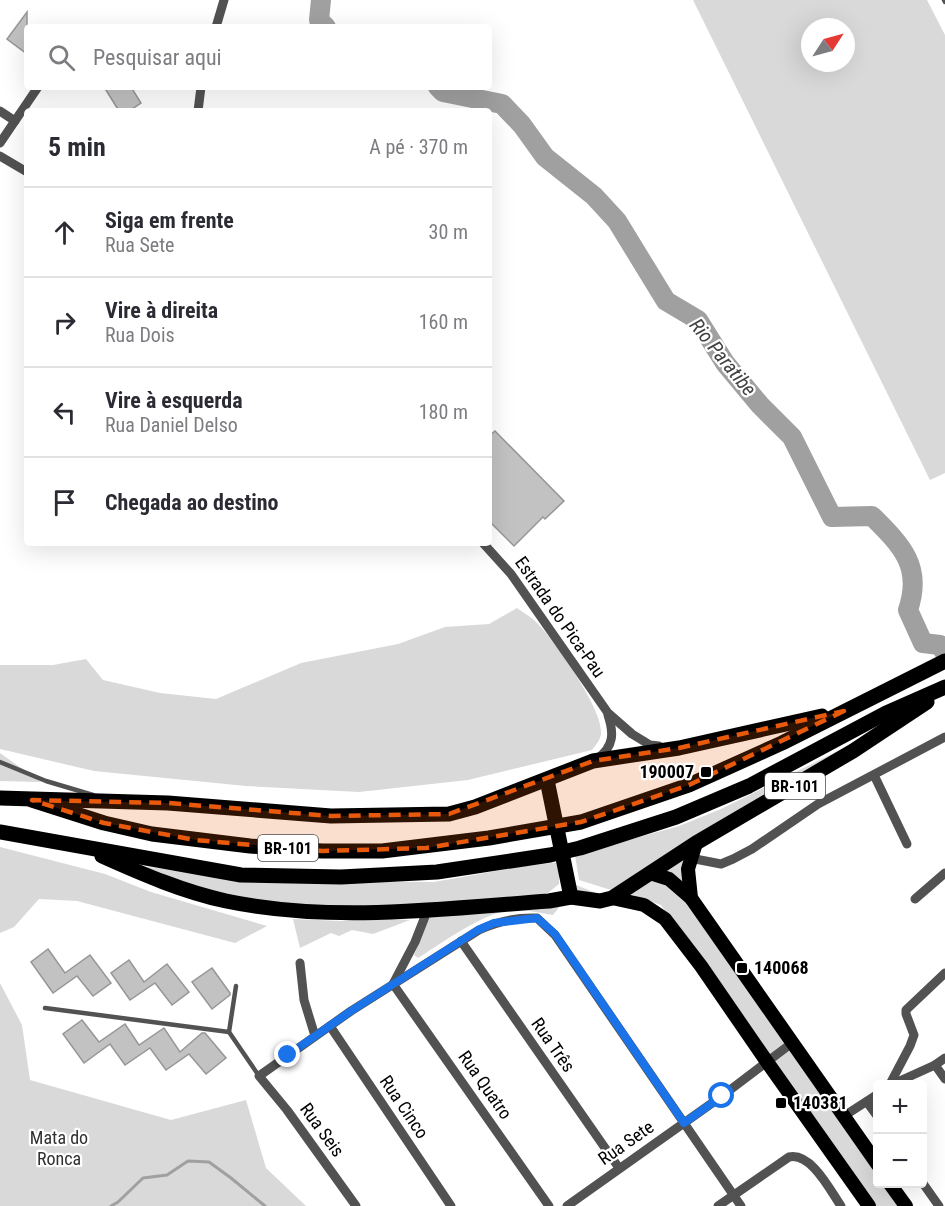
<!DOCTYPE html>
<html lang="pt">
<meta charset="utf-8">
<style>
:root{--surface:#fff;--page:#f7f7f7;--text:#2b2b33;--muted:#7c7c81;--line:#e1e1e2}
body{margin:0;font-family:"Roboto Condensed",sans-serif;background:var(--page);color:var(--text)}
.controls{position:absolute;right:18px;bottom:18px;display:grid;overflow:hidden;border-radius:6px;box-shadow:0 6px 24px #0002}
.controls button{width:54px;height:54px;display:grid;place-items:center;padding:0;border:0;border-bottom:2px solid var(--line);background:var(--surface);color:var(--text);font:30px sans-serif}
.compass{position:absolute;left:801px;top:18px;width:54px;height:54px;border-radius:50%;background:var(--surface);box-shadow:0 6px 24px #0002;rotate:54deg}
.stop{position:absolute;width:18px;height:18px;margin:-14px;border:4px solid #1a73e8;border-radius:50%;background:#fff}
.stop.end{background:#1a73e8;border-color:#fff;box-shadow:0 2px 6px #0008}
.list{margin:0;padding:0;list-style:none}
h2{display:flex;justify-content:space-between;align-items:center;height:78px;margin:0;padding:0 24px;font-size:26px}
h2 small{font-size:20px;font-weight:400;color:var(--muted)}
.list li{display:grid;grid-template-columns:39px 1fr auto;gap:18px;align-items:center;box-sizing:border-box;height:90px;padding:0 24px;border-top:2px solid var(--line)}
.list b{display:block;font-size:22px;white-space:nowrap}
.list p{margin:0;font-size:20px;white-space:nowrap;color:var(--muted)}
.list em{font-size:20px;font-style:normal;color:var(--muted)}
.icon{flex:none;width:33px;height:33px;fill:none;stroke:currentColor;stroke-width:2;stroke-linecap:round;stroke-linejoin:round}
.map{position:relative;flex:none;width:945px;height:1206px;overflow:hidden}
.search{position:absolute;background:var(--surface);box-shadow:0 6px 24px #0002;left:24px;top:24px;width:468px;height:66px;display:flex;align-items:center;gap:15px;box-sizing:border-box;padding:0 21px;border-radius:6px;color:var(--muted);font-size:22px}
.panel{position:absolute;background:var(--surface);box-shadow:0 6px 24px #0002;left:24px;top:108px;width:468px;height:438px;border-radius:6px}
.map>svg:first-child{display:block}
</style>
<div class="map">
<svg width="945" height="1206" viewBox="0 0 945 1206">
<rect width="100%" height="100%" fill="#fff"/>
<g fill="#d9d9d9" fill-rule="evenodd">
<path d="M 693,0 L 927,0 L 945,35 L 945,473 L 930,480 ZM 810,27 L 846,27 L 846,63 L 810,63 Z"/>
<path d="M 517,608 C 524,613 533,618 539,625 C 556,643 604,711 601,734 C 600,740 596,745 592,750 L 468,780 L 359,792 L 246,786 L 94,771 L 0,749 L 0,665 L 53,665 L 86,659 L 103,680 L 160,693 L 216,699 L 301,663 L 398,644 L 445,627 L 489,624 Z"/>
<polygon points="878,731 611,890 579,880 575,855 679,826 721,809"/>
<polygon points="0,753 41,782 0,781"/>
<polygon points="0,847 105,874 151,892 267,926 235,943 77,901 39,899 14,927 0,933"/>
<polygon points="683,857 693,905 877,1171 878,1184 886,1184 901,1206 874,1206 661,905 630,894"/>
<polygon points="559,862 559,884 548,893 536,897 418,905 300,906 224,897 134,865 208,875 276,881 434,882 518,867"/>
<path d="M 576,885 L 601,895 L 601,904 L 561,905 L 553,915 C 539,913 523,909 510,910 C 479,915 444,942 418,958 L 414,955 L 431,914 L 576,889 Z"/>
<polygon points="373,918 410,920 373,934 352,930 339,936 331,933 300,948 293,919 341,921"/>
<polygon points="0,983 22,1025 30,1080 171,1120 246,1100 266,1168 306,1206 0,1206"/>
</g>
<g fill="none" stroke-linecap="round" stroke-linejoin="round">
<polyline stroke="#a0a0a0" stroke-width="3" points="111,1206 118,1202 143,1178 167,1175 188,1161 209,1162 231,1178 265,1206"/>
<g stroke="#a0a0a0" stroke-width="20">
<polyline points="321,0 319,20 326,27"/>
<path d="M 438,87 L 443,92 L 502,104 L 522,125 L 545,157 L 594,196 L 617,221 L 666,301 L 698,320 L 725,363 L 760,405 L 792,437 L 832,517 L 872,516 C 901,545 923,566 908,610 L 923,643 L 940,645 L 945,653"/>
</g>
</g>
<g fill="#c2c2c2" stroke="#969696" stroke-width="1.5">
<polygon points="27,12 27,54 7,39"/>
<polygon points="104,87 131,87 141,103 129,111 119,111"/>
<polygon points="495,431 564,501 545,519 543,517 514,546 489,521 489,436"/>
<polygon points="48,949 65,973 90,955 111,983 93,996 77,976 53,993 31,962"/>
<polygon points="129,960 144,982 167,964 189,992 172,1005 155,983 130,1000 111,973"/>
<polygon points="212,968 230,993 230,995 212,1009 192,982"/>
<polygon points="82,1020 99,1042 125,1024 139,1045 164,1028 180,1052 202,1033 205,1033 226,1058 206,1074 189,1054 166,1070 150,1048 125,1065 110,1044 84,1063 63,1034"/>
</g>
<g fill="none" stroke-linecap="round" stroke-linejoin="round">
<g stroke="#525252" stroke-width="4.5">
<polyline points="944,0 945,2"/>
<polyline points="0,762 46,781 93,795"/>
<polyline points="236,986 229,1032 259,1076"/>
<polyline points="45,1008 229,1032"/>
</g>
<g stroke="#525252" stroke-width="9">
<polyline points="216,27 224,0"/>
<polyline points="0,111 15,121"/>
<polyline points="198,111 201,87"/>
<polyline points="0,143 38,87"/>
<polyline points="0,156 27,172"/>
<polyline points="483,543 511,574 608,713 632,734 650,745 659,746"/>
<path d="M 598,758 C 614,746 614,733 608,715"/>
<polyline points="874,775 907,844"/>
<polyline points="690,858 721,864 733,859 752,849 818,804 945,737"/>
<polyline points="915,899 945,873"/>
<polyline points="428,909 415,942 393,984 549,1206"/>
<polyline points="461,941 619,1168"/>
<polyline points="300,963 304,1000 315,1036"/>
<polyline points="330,1026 451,1206"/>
<polyline points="935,1065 945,1079"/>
<polyline points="890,1084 910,1046 914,1035 906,1014 906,1010 945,973"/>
<polyline points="893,1084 935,1065 945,1058"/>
<polyline points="867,1102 878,1117"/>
<polyline points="844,1116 878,1094"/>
<polyline points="922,1182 939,1206"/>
<path d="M 356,1206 L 287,1110 L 259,1076 L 351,1011 L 479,930 C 497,922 516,917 537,918 L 555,935 L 741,1206"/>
<polyline points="567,1206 722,1096 792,1043"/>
<path d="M 718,1206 L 789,1157 C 811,1152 830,1190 841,1206"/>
</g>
<g stroke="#000" stroke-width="14">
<polyline points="650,873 669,879 691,898 878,1165"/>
<polyline points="612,898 644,905 665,919 701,966 765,1059 869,1206"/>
<polyline points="691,898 688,869 696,843"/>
<polyline points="890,1184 906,1206"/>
</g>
<g stroke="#000" stroke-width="15">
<polyline points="547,780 571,897"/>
<polyline points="0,798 168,803 331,816 449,814 475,807 593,761 679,748 822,716"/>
<polyline points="32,800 104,823 152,834 250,846 322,851 382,851 489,838 581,822 689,785 782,743 945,661"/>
<polyline points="0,832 241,875 341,877 437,872 550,855 580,848 676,817 749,786 886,713 945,687"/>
<path d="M 102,856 C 142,874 184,892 226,901 C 332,923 442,909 549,901 L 571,897 L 600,901 L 612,898 L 696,843 L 853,751 L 927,702"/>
</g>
</g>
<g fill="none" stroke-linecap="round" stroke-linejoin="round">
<polyline stroke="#1a73e8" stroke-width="8" points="288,1055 351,1011 478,930 494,923 537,918 555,934 684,1123 722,1096"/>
</g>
<path fill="#e8590c" fill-opacity="0.2" stroke="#e8590c" stroke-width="4.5" stroke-dasharray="12 8" stroke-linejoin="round" d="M 844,711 L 689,785 L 581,822 L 426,848 L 322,851 L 195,840 L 104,823 L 32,800 L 168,803 L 331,816 L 449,814 L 593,761 L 679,748 Z"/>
<g fill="#000" stroke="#fff" stroke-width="2">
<rect x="700" y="766" width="12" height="12" rx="3"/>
<rect x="736" y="962" width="12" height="12" rx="3"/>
<rect x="775" y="1097" width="12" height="12" rx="3"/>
</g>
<g text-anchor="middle" stroke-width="4.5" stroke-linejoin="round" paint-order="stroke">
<g fill="#fff" stroke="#4c4c4c" stroke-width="1.5">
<rect x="765" y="773" width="60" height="26" rx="4.5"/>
<rect x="258" y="835" width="60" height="26" rx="4.5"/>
</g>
<g font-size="16" font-weight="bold" fill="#000">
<text x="795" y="792">BR-101</text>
<text x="288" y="854">BR-101</text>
</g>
<g font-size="18" fill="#000" stroke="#fff">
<text transform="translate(560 617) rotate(55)" y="6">Estrada do Pica-Pau</text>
<text transform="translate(553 1045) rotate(55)" y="6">Rua Três</text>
<text transform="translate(485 1085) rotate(55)" y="6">Rua Quatro</text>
<text transform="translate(404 1107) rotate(56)" y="6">Rua Cinco</text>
<text transform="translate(322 1130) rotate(54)" y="6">Rua Seis</text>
<text transform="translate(626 1143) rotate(-35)" y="6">Rua Sete</text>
</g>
<g font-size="18" font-weight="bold" fill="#000" stroke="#fff" text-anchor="start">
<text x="694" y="778" text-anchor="end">190007</text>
<text x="754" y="974">140068</text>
<text x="793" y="1109">140381</text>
</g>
<g font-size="18" fill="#303030" stroke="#fff">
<text x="59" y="1144">Mata do<tspan x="59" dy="21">Ronca</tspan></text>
</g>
<g font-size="20" font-style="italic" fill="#414141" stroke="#fff">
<text transform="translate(723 357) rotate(51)" y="7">Rio Paratibe</text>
</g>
</g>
</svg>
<div class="controls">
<button>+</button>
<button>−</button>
</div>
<svg class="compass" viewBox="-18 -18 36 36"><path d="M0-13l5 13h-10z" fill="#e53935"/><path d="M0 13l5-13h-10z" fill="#7c7c81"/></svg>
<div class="stop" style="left:722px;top:1096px"></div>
<div class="stop end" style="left:288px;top:1055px"></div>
<div class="search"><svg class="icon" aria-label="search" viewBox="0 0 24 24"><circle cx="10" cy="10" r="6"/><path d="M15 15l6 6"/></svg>Pesquisar aqui</div>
<section class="panel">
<h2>5 min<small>A pé · 370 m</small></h2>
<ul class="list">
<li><svg class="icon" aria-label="ahead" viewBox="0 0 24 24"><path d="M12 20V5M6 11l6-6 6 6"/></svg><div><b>Siga em frente</b><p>Rua Sete</p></div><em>30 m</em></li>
<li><svg class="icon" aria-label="right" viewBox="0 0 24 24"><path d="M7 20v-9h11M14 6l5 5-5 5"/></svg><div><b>Vire à direita</b><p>Rua Dois</p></div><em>160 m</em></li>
<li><svg class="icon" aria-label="left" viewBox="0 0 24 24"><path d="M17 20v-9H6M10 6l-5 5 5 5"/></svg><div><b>Vire à esquerda</b><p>Rua Daniel Delso</p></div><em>180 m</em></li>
<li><svg class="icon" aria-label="arrive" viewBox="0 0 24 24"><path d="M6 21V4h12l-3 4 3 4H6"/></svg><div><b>Chegada ao destino</b></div></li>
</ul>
</section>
</div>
